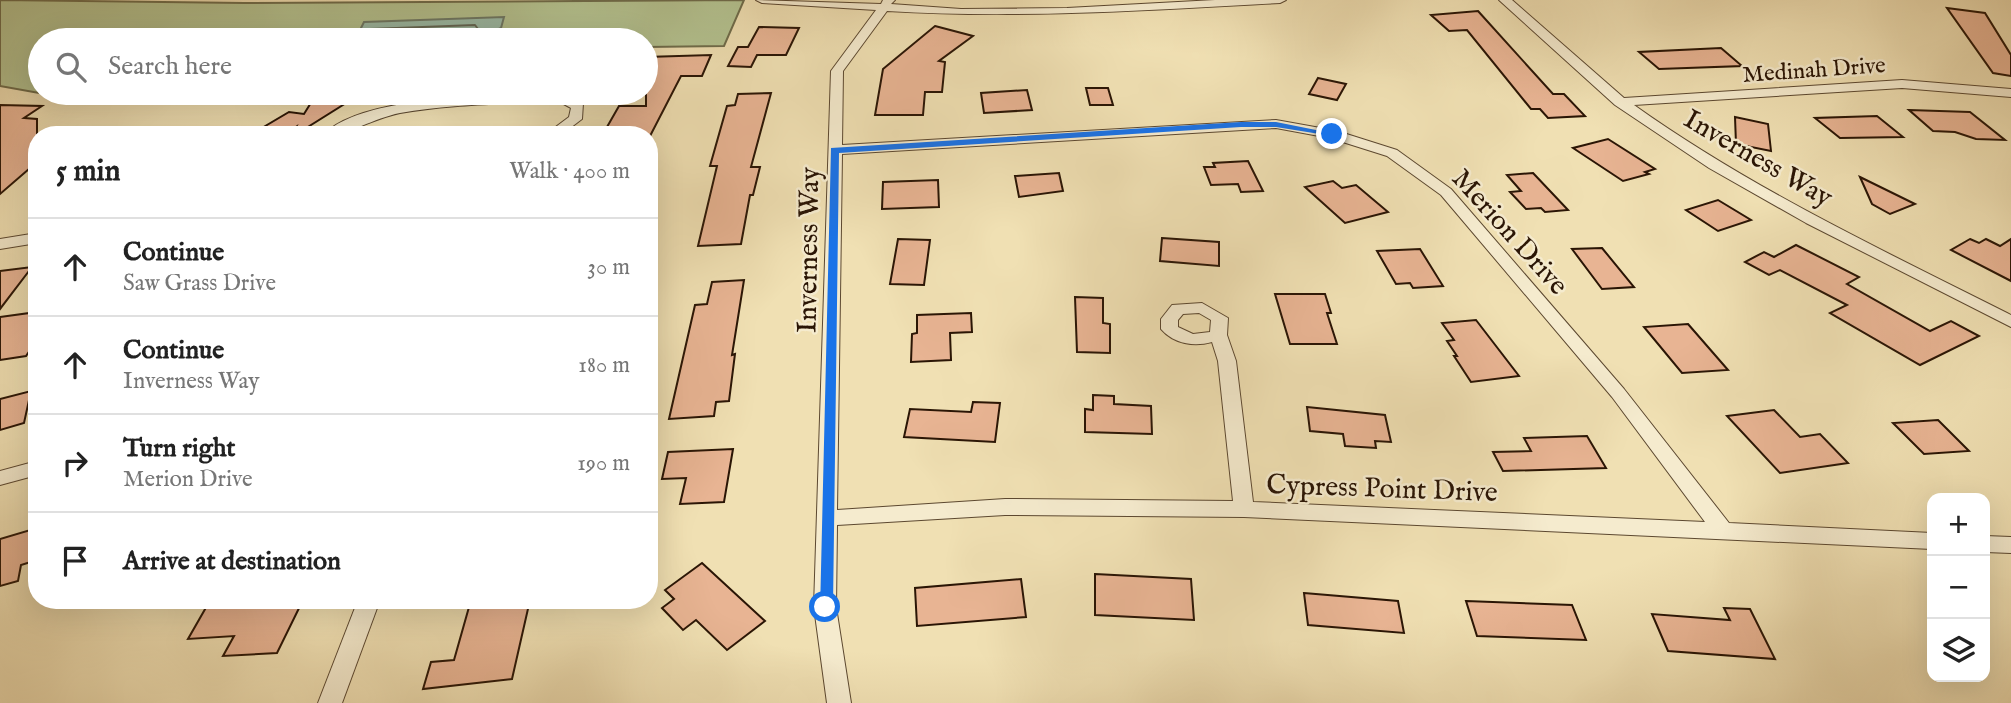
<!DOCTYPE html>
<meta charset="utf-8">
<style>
:root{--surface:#fff;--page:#f6f6f6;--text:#222;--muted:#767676;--line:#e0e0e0}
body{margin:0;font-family:"IM FELL English",serif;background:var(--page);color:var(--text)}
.controls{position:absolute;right:21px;bottom:21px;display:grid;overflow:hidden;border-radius:14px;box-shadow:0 7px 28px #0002}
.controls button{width:63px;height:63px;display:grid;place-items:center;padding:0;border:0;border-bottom:2px solid var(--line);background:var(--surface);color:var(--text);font:35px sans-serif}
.stop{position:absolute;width:21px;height:21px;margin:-16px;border:5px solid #1a73e8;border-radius:50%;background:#fff}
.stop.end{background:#1a73e8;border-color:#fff;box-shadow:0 2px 7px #0008}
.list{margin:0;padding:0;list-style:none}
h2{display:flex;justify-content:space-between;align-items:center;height:91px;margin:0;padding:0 28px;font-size:30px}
h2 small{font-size:23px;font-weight:400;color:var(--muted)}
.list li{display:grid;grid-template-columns:46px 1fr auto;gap:21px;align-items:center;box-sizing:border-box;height:98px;padding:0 28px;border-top:2px solid var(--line)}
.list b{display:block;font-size:26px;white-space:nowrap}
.list p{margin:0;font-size:23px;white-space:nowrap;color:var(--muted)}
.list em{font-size:23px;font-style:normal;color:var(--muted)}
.icon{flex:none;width:38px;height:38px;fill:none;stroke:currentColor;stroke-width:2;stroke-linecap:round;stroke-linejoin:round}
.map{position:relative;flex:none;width:2011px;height:703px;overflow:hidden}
.search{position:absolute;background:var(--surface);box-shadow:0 7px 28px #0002;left:28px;top:28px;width:630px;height:77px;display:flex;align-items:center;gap:18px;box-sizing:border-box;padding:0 24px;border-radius:38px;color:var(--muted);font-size:26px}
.panel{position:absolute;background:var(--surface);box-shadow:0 7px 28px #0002;left:28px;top:126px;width:630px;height:483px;border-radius:28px}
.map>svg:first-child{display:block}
</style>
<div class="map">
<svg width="2011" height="703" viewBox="0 0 2011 703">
<rect width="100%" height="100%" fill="#f0e0b3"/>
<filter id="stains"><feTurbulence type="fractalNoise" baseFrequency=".00286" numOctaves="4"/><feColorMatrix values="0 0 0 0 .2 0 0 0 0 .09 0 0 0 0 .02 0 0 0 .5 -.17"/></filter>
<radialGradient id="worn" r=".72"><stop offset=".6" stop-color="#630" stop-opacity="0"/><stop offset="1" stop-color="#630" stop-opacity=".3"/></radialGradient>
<polygon fill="#b4c391" stroke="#6f6c4b" stroke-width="2" points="0,0 244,3 744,0 724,46 646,47 646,40 40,40 40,93 112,93 67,98 0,86"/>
<polygon fill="#9bbdaa" stroke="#6e7a68" stroke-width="2" points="504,17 501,28 473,40 355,40 364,22"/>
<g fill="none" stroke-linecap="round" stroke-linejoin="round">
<g stroke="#626958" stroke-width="2">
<polyline points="363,40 370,29 475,25 478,29 473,40"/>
<polyline points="373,40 460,34 464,40"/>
</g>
</g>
<g fill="#e8b493" stroke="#2a1505" stroke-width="2">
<polygon points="1947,8 1985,13 2011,55 2011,76 1993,73"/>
<polygon points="1478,11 1553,94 1564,94 1585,116 1548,118 1540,109 1531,109 1467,30 1449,31 1431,15"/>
<polygon points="935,26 973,36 939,61 945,62 942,92 925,92 923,115 875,115 883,69"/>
<polygon points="759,27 799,28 786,55 757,55 751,67 728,66 738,47 748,47"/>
<polygon points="1721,48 1742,66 1659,69 1639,52"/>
<polygon points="711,55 702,76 681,76 649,138 649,135 617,135 619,127 607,127 619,106 646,106 646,57"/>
<polygon points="1318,78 1346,84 1337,100 1309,94"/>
<polygon points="1086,88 1108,88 1113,105 1090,105"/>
<polygon points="1027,90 1032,110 984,113 981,93"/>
<polygon points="317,93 362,93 295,135 292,135 296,127 287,133 262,128 289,112 304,114"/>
<polygon points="771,93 751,167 760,167 753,195 750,195 741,244 698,246 717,166 710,166 727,106 735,105 738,94"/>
<polygon points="0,105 42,106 24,118 37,119 37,162 0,194"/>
<polygon points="1909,110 1970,112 2005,140 1976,139 1955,132 1933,131"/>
<polygon points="1877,116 1903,137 1840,138 1815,118"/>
<polygon points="1735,117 1768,124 1771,151 1736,144"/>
<polygon points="1608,139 1655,169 1645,172 1649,174 1623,181 1573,148"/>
<polygon points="1248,161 1263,191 1241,192 1238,184 1211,185 1204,167 1215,167 1213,163"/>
<polygon points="1059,173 1063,191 1019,197 1015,176"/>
<polygon points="1533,173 1568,210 1545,212 1541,208 1526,209 1510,192 1521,191 1507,175"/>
<polygon points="1860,177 1915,204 1890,214 1872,204"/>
<polygon points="938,180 939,207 882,209 883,182"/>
<polygon points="1333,181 1342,188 1356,185 1388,212 1345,223 1305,187"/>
<polygon points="1718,200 1751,220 1718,231 1686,210"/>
<polygon points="1162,238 1219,242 1219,266 1160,261"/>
<polygon points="898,239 930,240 924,285 890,284"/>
<polygon points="1970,239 1979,243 1986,239 2000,246 2011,239 2011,281 1951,250"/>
<polygon points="1796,245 1859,277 1847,284 1930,331 1951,321 1979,336 1920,365 1830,313 1847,305 1780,270 1769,275 1745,262 1764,252 1774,257"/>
<polygon points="1602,248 1634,287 1602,289 1572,249"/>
<polygon points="1420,249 1443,286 1413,288 1410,283 1396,284 1377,251"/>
<polygon points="32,267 0,309 0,271"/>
<polygon points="744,280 732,355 735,354 729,401 716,402 714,416 669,419 695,305 707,304 712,282"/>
<polygon points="1275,294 1325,294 1331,313 1327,313 1337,344 1290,344"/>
<polygon points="1075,297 1103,298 1103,323 1110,324 1110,353 1077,352"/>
<polygon points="37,312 37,340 26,356 0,360 0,317"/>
<polygon points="971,313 972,332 950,333 951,360 911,362 912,334 917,333 917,315"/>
<polygon points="1476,320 1519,376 1471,382 1454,356 1457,356 1447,341 1454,340 1442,323"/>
<polygon points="1688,324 1728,370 1682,373 1644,327"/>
<polygon points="31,391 24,423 0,430 0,399"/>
<polygon points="1093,395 1114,396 1114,404 1151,406 1152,434 1085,432 1085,409 1093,410"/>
<polygon points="973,402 1000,403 995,442 904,437 910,409 971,412"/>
<polygon points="1307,407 1385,415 1391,442 1375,441 1376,448 1345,446 1343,434 1310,431"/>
<polygon points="1774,410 1800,437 1820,434 1848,463 1780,473 1727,416"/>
<polygon points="1938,420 1969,451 1924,454 1893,423"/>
<polygon points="1587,436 1606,468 1503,471 1493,452 1531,451 1524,438"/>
<polygon points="733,449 724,502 680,504 686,478 662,479 668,452"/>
<polygon points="37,528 37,560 21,565 18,581 0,586 0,539"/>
<polygon points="702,563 765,621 727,650 696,620 683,630 662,608 674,599 665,590"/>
<polygon points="1095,574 1191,579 1194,620 1095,615"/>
<polygon points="1021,579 1026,617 917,626 915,588"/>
<polygon points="1304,593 1398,601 1404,633 1308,625"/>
<polygon points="303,600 277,653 223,656 234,636 188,639 208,604"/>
<polygon points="471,600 530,600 512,679 423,689 431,662 454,660"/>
<polygon points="1466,601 1572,605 1586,640 1477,636"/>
<polygon points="1724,608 1750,609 1775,659 1668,651 1652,614 1730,620"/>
</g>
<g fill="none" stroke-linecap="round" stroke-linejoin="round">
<defs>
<g id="street">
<path d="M 756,0 L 881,4 L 883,0 L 895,0 L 891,4 L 961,9 L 1067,8 L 1215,0 L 1286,0 L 1280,3 C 1149,10 1018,19 887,11 L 843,71 L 842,145 L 1276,120 L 1337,131 L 1397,150 L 1451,189 L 1624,389 L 1729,523 L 1932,533 L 1932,549 L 1244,517 L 1005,515 L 837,525 L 836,607 L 851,703 L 827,703 L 814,607 L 831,71 L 876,10 L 762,3 ZM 1276,128 L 1330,138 L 1387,156 L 1441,195 L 1612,397 L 1705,522 L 1253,502 L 1236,361 L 1227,335 L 1228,318 L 1202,303 L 1172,305 L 1161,319 L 1161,329 C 1174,344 1194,347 1212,342 L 1218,361 L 1233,501 L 1005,499 L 837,510 L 842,154 ZM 1199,313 L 1211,320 L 1210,332 L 1193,334 L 1178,327 L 1178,320 L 1183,314 Z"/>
<path d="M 1499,0 L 1512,0 L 1624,98 L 1902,80 L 2011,89 L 2011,97 L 1902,88 L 1634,105 C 1752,189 1882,250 2011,315 L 2011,327 L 1806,223 L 1709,168 L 1615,105 Z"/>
<path d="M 541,93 L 563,94 L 583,103 L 582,119 L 561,135 L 545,135 L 569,117 L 571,108 L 560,102 L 541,101 C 494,104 447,105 400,113 C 374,118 349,135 323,135 C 362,95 487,97 541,93 Z"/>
<polygon points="37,233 37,243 0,249 0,239"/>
<polygon points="37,461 37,475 0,485 0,471"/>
<polygon points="1985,536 2011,537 2011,553 1985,552"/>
<polygon points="358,600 380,600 342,703 318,703"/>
</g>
</defs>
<use href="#street" stroke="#5c4830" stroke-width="2"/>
<use href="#street" fill="#f5ebce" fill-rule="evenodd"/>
</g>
<polygon fill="#1a73e8" points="1241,122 1276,122 1336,134 1332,136 1276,127 1241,127 839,153 833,607 825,613 820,612 831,148"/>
<g text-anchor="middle" stroke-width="5" stroke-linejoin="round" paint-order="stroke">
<g font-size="23" fill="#2a1505" stroke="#f5ebce">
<text transform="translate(1814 69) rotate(-4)" y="8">Medinah Drive</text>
</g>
<g font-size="28" fill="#2a1505" stroke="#f5ebce">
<text transform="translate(1759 157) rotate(30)" y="10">Inverness Way</text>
<text transform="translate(1511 231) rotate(48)" y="10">Merion Drive</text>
<text transform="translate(807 250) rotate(-89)" y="10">Inverness Way</text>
<text transform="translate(1382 487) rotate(2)" y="10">Cypress Point Drive</text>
</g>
</g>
<rect width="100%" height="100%" filter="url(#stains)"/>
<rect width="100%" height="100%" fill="url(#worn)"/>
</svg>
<div class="controls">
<button>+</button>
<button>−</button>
<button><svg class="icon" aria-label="layers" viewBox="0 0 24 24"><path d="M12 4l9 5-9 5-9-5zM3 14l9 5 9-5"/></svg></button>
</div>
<div class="stop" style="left:825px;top:607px"></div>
<div class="stop end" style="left:1332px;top:134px"></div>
<div class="search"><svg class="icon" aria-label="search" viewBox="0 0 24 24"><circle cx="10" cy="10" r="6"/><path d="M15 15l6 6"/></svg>Search here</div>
<section class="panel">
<h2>5 min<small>Walk · 400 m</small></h2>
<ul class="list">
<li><svg class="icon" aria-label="ahead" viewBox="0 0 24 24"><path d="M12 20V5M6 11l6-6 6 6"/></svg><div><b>Continue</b><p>Saw Grass Drive</p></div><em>30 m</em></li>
<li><svg class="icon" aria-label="ahead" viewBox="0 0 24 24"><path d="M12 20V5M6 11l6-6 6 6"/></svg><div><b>Continue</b><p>Inverness Way</p></div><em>180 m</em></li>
<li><svg class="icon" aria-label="right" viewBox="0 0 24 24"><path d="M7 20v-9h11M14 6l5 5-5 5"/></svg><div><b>Turn right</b><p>Merion Drive</p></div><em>190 m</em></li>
<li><svg class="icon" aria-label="arrive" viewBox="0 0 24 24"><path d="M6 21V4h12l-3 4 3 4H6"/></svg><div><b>Arrive at destination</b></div></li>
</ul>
</section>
</div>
